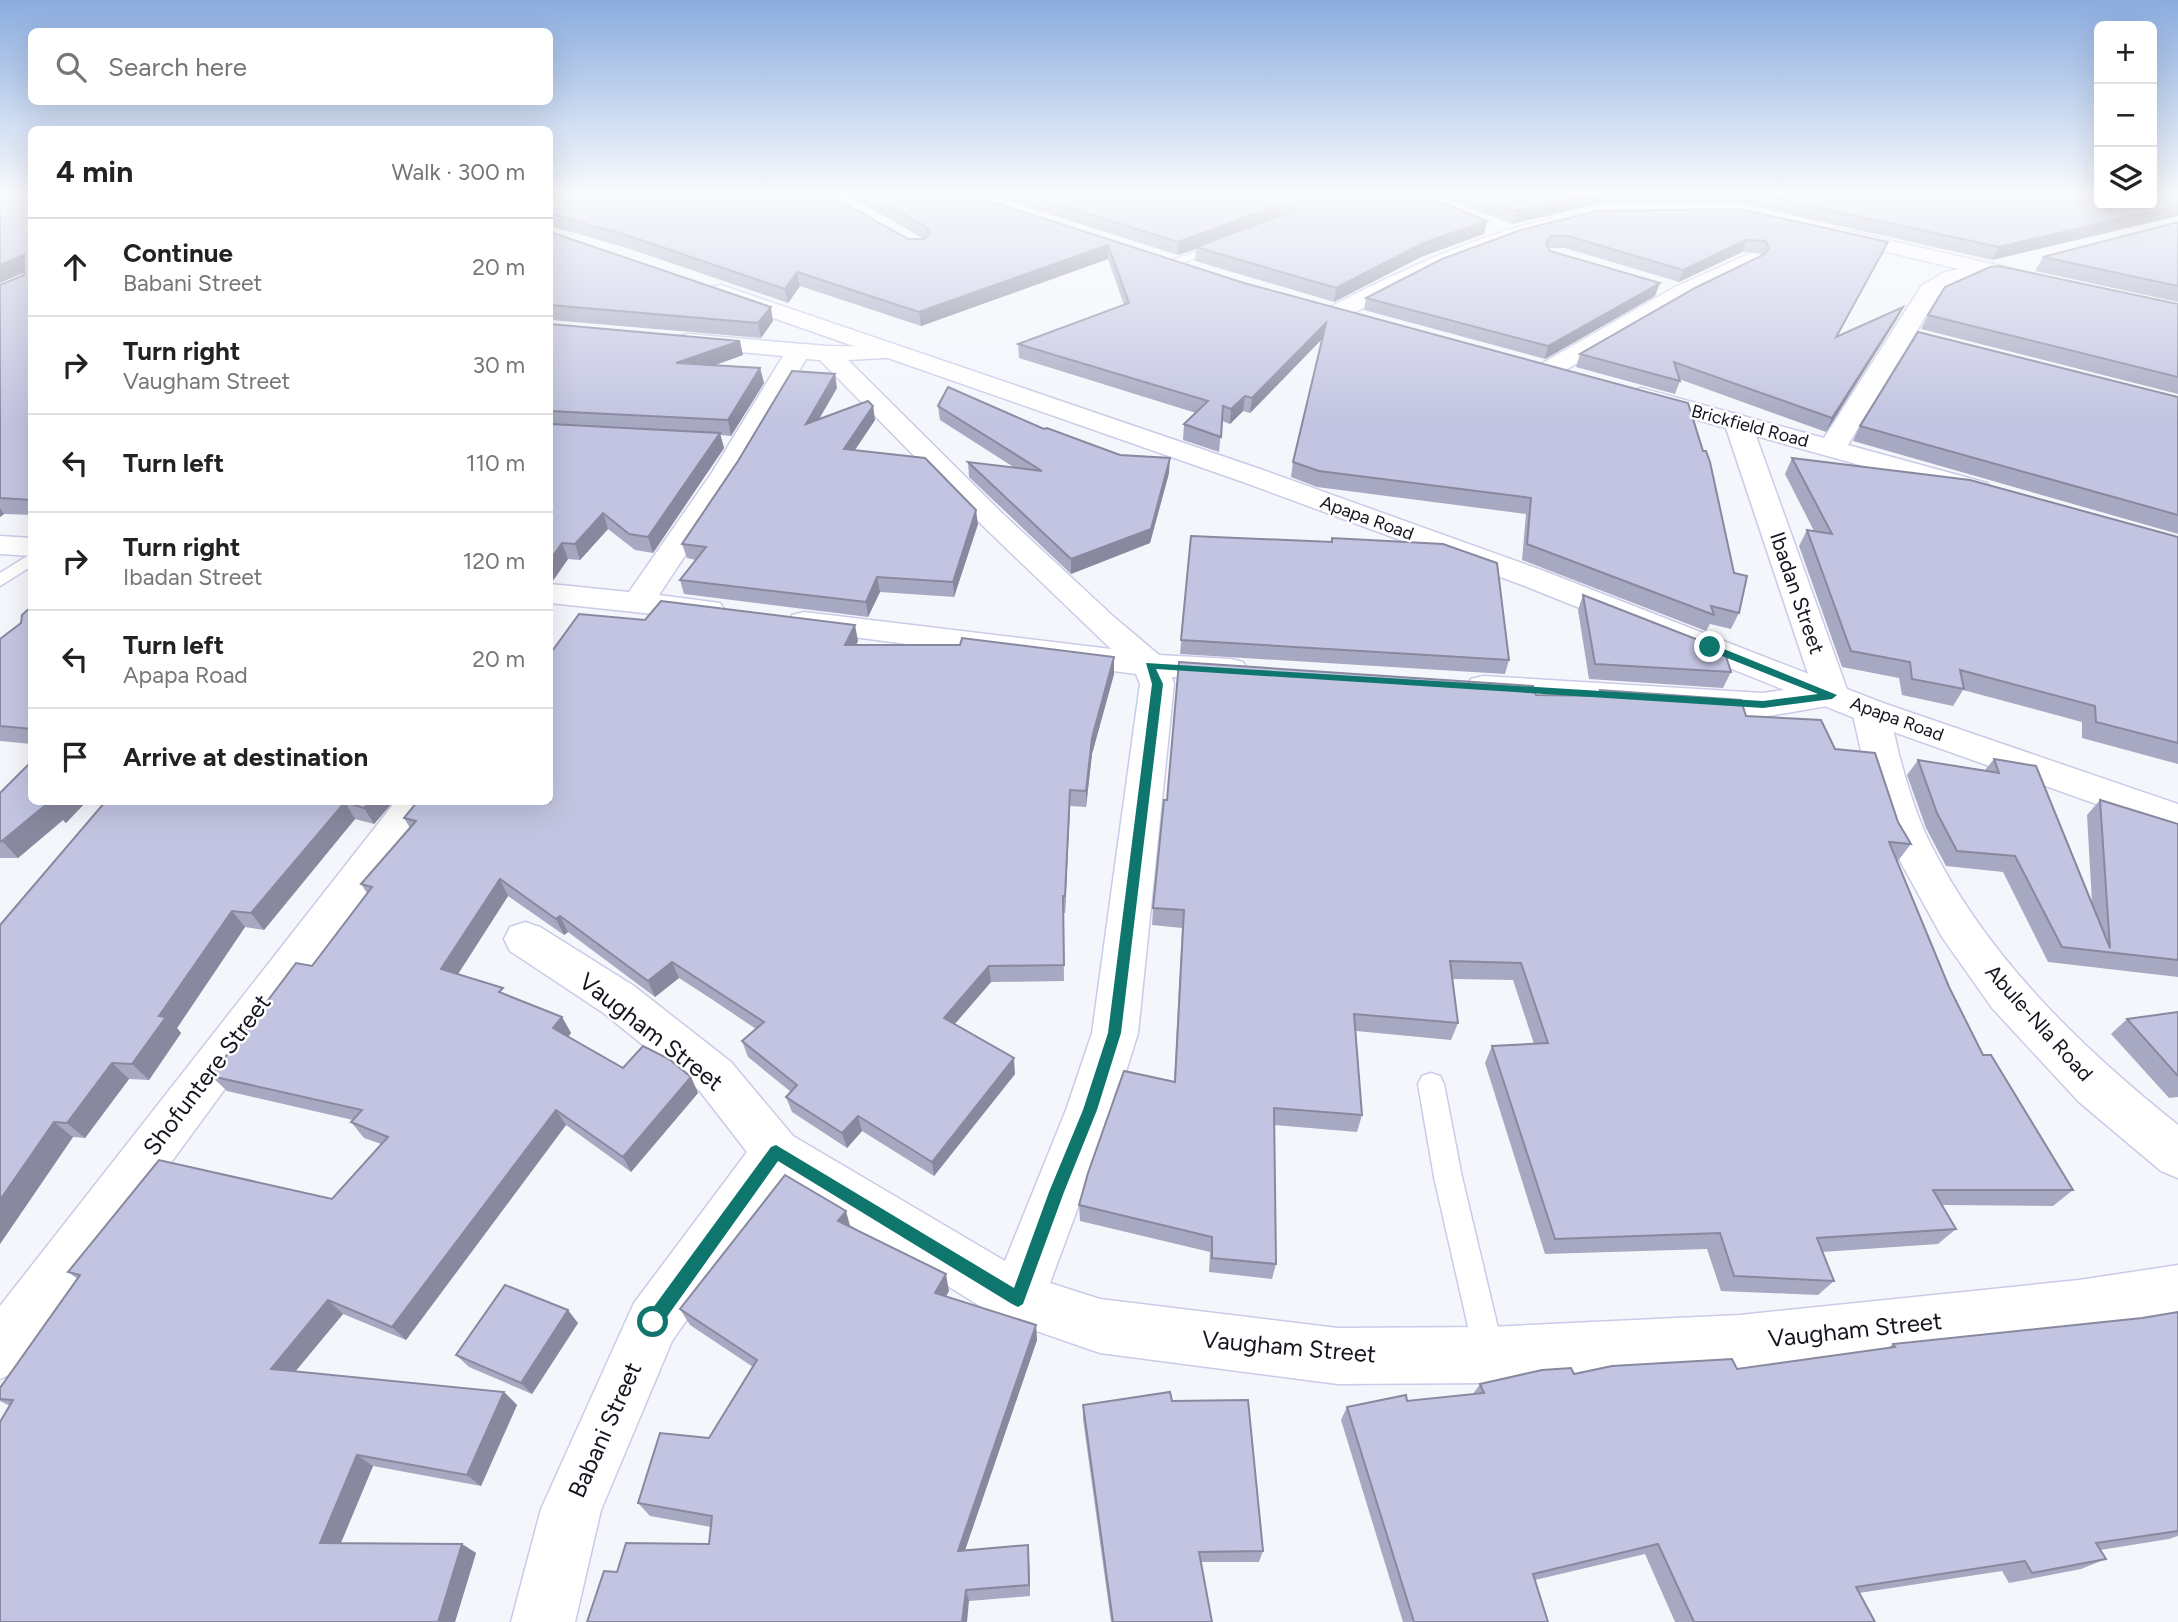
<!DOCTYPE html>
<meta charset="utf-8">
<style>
:root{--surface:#fff;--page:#f2f2f2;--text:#222;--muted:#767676;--line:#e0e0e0}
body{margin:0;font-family:Figtree,sans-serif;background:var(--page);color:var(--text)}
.controls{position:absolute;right:21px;top:21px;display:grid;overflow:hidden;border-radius:10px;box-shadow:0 7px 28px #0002}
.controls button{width:63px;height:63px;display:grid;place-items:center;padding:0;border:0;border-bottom:2px solid var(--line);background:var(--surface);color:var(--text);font:35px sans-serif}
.stop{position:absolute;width:21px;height:21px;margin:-16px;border:5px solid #0f766e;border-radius:50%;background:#fff}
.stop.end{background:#0f766e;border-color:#fff;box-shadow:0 2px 7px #0008}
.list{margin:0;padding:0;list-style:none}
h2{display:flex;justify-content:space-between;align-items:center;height:91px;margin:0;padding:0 28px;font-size:30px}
h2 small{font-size:23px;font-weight:400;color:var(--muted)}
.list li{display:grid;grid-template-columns:46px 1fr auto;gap:21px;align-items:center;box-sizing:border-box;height:98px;padding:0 28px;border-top:2px solid var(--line)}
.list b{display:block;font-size:26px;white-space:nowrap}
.list p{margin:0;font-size:23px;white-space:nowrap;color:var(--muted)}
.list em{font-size:23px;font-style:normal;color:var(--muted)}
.icon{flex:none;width:38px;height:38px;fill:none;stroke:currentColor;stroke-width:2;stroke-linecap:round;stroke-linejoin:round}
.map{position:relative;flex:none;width:2178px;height:1622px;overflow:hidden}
.search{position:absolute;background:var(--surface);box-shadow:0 7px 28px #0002;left:28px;top:28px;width:525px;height:77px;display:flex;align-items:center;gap:18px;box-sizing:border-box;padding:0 24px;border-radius:10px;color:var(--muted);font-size:26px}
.panel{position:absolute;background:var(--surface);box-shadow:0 7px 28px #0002;left:28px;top:126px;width:525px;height:679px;border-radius:10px}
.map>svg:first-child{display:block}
</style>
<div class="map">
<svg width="2178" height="1622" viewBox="0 0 2178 1622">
<rect width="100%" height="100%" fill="#f5f6fc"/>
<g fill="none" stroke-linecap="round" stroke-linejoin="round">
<defs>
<g id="lane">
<polygon points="1220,243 1224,244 1224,248 1173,266 1167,262"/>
<polygon points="32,553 32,566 0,586 0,573"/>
<polygon points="1431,1073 1440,1076 1444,1084 1462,1177 1504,1353 1500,1364 1489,1368 1478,1364 1474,1353 1434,1177 1418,1084 1422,1076"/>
</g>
<g id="street">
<path d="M 1548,219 L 1555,221 L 1558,225 L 1555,229 C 1480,249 1412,282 1344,318 L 1328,318 L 1324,313 L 1328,308 C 1399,271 1470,238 1548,219 Z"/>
<path d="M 1836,228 L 2044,276 L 2047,281 L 2044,286 C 2028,290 2011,281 1996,278 C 1976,275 1955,285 1939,294 L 1848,445 L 1987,483 L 1991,489 L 1987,495 L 1977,498 L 1967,495 L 1756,436 L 1849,695 L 1844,703 L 1763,717 L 1483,698 L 1471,695 L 1466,687 L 1471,679 L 1483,676 L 1763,693 L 1812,686 L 1726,428 L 1632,401 L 1628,396 L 1632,391 L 1641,388 L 1824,438 L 1922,285 L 1945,272 L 1959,269 L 1829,238 L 1826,234 L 1829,230 Z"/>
<polygon points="1751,253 1759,254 1762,259 1759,264 1689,298 1557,375 1548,377 1539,375 1536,370 1539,365 1673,288"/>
<polygon points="688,334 827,346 902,347 905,352 902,357 848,360 1003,514 1114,617 1159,655 1231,659 1243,662 1248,670 1243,678 1231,681 1172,677 1174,684 1138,1033 1114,1110 1050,1283 1100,1299 1338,1328 1490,1327 1740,1315 2079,1280 2178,1265 2178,1319 2079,1334 1740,1369 1490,1383 1338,1384 1100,1353 999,1318 783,1183 672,1341 601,1510 575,1622 511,1622 541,1509 634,1303 747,1152 699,1090 602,1012 510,951 504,939 510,927 525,922 540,927 634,986 731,1062 793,1136 1005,1261 1066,1110 1092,1033 1140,684 1136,674 792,629 788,622 792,615 804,612 1111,649 983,526 820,360 806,359 739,474 659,595 720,603 725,610 720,617 709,620 550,603 550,584 629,592 711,474 783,356 679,346 676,341 679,336"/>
<polygon points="0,536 32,538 32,556 0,554"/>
<path d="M 1870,699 L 1883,703 C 1893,719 1895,740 1900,758 C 1907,784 1916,814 1928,839 C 1984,954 2079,1046 2178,1125 L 2178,1178 L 2161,1171 L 2079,1102 L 1992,1008 L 1942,937 L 1888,839 L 1864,764 L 1852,711 L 1857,703 Z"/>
<polygon points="395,802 435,802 19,1370 0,1379 0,1306"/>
</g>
<polygon id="secondary" points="721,285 1263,470 1544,571 1883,703 2178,804 2178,833 1857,719 1522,585 1243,482 713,297 710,292 713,287"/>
</defs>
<use href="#lane" stroke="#c9cbe8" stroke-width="3"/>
<use href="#street" stroke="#c9cbe8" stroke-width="3"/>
<use href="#secondary" stroke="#c9cbe8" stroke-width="3"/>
<use href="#lane" fill="#fff" fill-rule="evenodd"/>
<use href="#street" fill="#fff" fill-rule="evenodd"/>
<use href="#secondary" fill="#fff" fill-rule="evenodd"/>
</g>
<g fill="#a7a9c2">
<polygon points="32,195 32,515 4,514 0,517 0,285 24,275 24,272 0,283"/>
<polygon points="550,195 908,239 924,239 847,195 971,195 1244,283 1739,613 1731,629 1710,624 1706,631 1522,560 1526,514 1317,487 1291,477 1293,462 1322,339 1250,413 1243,411 1230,424 1222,421 1219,452 1183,440 1184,424 1196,413 1019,358 1018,344 1124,305 1108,259 921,326 800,286 788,303 627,248 550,226"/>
<polygon points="988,195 1424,195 1484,234 1421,257 1334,302 1195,261 1196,249 1178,255"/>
<polygon points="1437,195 2178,195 2178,216 1992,260 1737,203 1593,205 1512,224"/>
<polygon points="1597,211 1882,254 1837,336 1903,307 1897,319 1826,432 1679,379 1680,381 1675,394 1576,367 1580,354 1762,255 1761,253 1742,252 1679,282 1565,248 1549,248 1550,251 1655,296 1545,359 1364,310 1366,298"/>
<polygon points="2178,222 2178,302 2035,271 2043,257"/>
<polygon points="550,232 773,321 761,338 550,320"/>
<polygon points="2178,304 2178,394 1921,329 1928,315"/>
<polygon points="550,324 743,355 715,365 760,368 764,383 731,436 720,435 724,448 653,553 635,550 608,529 580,560 568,559 552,582 550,582"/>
<polygon points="837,388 819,419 873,406 875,420 855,450 978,524 954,597 880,592 868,617 684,594 680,580 696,560 687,558 682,544"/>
<polygon points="2178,397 2178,534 1853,441 1860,426"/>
<polygon points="938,406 1044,429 1169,473 1150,543 1071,574 969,477 968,462 1015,468 940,420"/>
<polygon points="1792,458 2178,537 2178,764 2082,738 2082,722 1963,690 1953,706 1902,695 1899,678 1842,667 1799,546 1807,530 1814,531 1785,474"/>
<polygon points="1191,536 1332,542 1332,538 1509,660 1505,674 1180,654"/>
<polygon points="1583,595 1731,672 1723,688 1589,679 1578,610"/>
<polygon points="32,606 32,744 0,741 0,639 21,623"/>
<polygon points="858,641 856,645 1114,674 1092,754 1086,807 1070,806 1065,913 1063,913 1064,981 991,982 954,1025 1015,1074 934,1176 862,1131 847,1148 792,1112 786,1097 791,1092 748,1057 742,1041 756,1029 713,1000 679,978 655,997 568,932 564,935 508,896 458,974 562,1017 571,1033 568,1037 623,1068 691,1077 698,1093 631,1172 566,1125 406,1340 343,1314 296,1371 504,1392 517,1405 481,1486 373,1466 341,1543 462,1544 476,1553 455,1622 0,1401 0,1388 78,1279 68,1272 332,1199 381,1144 364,1138 351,1122 353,1120 227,1091 211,1076 312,966 367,893 361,884 410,828 404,818"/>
<polygon points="1600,690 1746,716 1835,749 1898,822 1911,844 1897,862 1949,987 1983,1055 2073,1190 2053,1206 1942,1205 1956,1229 1938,1244 1822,1252 1834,1281 1818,1295 1721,1291 1707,1249 1545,1254 1485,1063 1492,1046 1534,1044 1513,980 1452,979 1458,1023 1451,1040 1356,1031 1362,1115 1357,1132 1274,1125 1276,1264 1272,1279 1209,1272 1210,1252 1080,1221 1079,1205 1174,1082 1182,928 1152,925 1153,908 1167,800 1536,695 1598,696"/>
<polygon points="1994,759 2092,903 2087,815 2100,800 2178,824 2178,977 2048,962 2003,872 1946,866 1926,828 1907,775 1918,760 1985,770"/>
<polygon points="0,793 32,802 86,802 66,823 63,820 18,858 0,858"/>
<polygon points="105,802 393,802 374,824 355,819 264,930 245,927 177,1028 181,1033 149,1080 129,1079 85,1138 73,1137 0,1244 0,925"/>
<polygon points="2178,1012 2178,1097 2169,1098 2111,1034 2127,1019"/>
<polygon points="851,1228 949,1291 946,1296 1036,1325 1037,1340 965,1550 1028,1545 1029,1557 1030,1596 969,1601 617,1572 709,1544 711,1527 650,1516 638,1503 709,1438 753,1367 690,1325 680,1309"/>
<polygon points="2178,1312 2178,1536 2169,1539 2100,1550 2106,1559 2081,1569 2009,1583 2002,1571 1859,1593 1875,1622 1675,1622 1645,1554 1535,1580 1548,1622 1403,1622 1341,1420 1347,1407 1473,1394 1480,1384 1574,1374 1737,1369 1888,1348 1893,1344 2142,1318"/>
<polygon points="578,1323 532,1394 469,1367 456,1355"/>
<polygon points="1172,1401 1263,1551 1259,1562 1201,1562 1212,1622 1111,1622 1083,1419 1083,1405"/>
</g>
<g fill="#88899e">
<polygon points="1587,195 1596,195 1593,205 1512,224 1515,211"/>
<polygon points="1282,204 1280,218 1196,247 1196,249 1178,255 1178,242"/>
<polygon points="2178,205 2178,216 1992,260 1999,247"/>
<polygon points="1487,221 1484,234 1421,257 1334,302 1336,288 1423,243"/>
<polygon points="1746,240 1742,252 1679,282 1683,270"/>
<polygon points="1888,242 1882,254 1830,350 1836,337"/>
<polygon points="1108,245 1108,259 921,326 919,312"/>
<polygon points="24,255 32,269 0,283 0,265"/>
<polygon points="797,272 800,286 788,303 785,289"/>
<polygon points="1660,283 1655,296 1545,359 1548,346"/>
<polygon points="771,307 773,321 761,338 758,323"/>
<polygon points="1903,307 1897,319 1826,432 1832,418"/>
<polygon points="1326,323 1324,337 1250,413 1252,398"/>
<polygon points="740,341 743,355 679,378 676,363"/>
<polygon points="760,368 764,383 731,436 728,420"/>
<polygon points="835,374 837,388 808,438 806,424"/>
<polygon points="1245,396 1243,411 1230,424 1231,409"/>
<polygon points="873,406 875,420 846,463 844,449"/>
<polygon points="720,433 724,448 653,553 648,537"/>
<polygon points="1170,458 1169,473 1150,543 1071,574 1071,559"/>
<polygon points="0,508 4,514 0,517"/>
<polygon points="976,510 978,524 954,597 953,582"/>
<polygon points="603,513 608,529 580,560 575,544"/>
<polygon points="562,543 568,559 552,582 550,582 550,560"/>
<polygon points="877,577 880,592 868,617 866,602"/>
<polygon points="855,625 858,641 848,662 845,645"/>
<polygon points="1114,657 1114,674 1092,754 1086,807 1086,791 1092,738"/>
<polygon points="1070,790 1070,806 1065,913 1065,896"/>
<polygon points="56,802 86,802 66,823 51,807"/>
<polygon points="345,802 355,819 264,930 251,913"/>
<polygon points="369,802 393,802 374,824 364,808"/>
<polygon points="48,803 63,820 18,858 2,841"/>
<polygon points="500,879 508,896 451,985 441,969"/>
<polygon points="232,911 245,927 177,1028 181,1033 149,1080 132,1064 159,1016"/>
<polygon points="560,916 568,932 564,935 556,919"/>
<polygon points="672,962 679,978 655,997 648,981"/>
<polygon points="989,966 991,982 946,1034 944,1018"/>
<polygon points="562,1017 571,1033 562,1044 553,1028"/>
<polygon points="1014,1058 1015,1074 934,1176 932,1162"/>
<polygon points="112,1063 129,1079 85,1138 67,1123"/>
<polygon points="691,1077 698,1093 631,1172 623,1157"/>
<polygon points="556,1110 566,1125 406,1340 392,1327"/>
<polygon points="858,1116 862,1131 847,1148 842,1133"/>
<polygon points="54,1122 73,1137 0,1244 0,1200"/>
<polygon points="846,1211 851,1229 838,1221"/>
<polygon points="946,1274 949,1291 939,1309 935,1293"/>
<polygon points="328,1300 343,1314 287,1381 271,1369"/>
<polygon points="568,1310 578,1323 532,1394 521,1383"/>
<polygon points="1036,1325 1037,1340 961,1562 958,1551"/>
<polygon points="504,1392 517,1405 481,1486 467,1475"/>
<polygon points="357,1455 373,1466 337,1552 320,1543"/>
<polygon points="462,1544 476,1553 455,1622 438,1622"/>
<polygon points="1028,1545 1029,1557 1030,1596 1029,1585"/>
<polygon points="966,1590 969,1601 967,1622 962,1622"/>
</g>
<g fill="#c2c4e1" stroke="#88899e" stroke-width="2">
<polygon points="0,195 32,195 32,500 0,498 0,285 24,275 24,255 0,265"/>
<polygon points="550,195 829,195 908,239 924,239 930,233 925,226 868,195 971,195 1244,283 1688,403 1703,451 1706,451 1710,462 1734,573 1747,576 1739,613 1711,606 1714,615 1527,544 1531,498 1319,471 1293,462 1326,323 1252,398 1245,396 1231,409 1223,406 1221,437 1184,424 1208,401 1018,344 1129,303 1108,245 919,312 797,272 785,289 623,234 550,214"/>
<polygon points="1028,195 1424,195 1487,221 1423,243 1336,288 1196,247 1293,211 1293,206 1282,204 1178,242"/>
<polygon points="1473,195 1587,195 1515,211"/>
<polygon points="1760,195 2099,195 2099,205 2152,205 2152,195 2178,195 2178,205 1999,247"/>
<polygon points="1740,209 1888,242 1836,337 1903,307 1832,418 1674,362 1680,381 1580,354 1695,288 1765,254 1769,248 1766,241 1746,240 1683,270 1568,236 1551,236 1546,243 1550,251 1660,283 1548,346 1366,298 1442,259 1521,230 1597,211"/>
<polygon points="2178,222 2178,286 2043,257"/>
<polygon points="550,232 771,307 758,323 550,305"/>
<polygon points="1999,266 2178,304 2178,377 1928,315 1945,287 1990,267"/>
<polygon points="550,324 740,341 676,363 760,368 728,420 550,411"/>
<polygon points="1918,332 2178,397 2178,515 1860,426"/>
<polygon points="792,371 835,374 806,424 868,401 873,406 844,449 925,458 976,510 953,582 877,577 866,602 680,580 706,547 682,544 738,461"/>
<polygon points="948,387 1044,429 1047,428 1120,455 1170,458 1151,529 1071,559 968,462 1042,471 938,406"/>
<polygon points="550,424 720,433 648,537 629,534 603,513 575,544 562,543 550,560"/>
<polygon points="1792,458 1970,480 2178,537 2178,743 2096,722 2095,706 1960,670 1964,689 1912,679 1910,662 1851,651 1807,530 1832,534"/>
<polygon points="1191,536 1332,542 1332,538 1443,544 1497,563 1509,660 1181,640"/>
<polygon points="1583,595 1724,650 1731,672 1595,664"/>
<polygon points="661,601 855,625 845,645 960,645 962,638 1114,657 1092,738 1086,791 1070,790 1065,896 1063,896 1064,965 989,966 944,1018 1014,1058 932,1162 858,1116 842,1133 786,1097 797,1085 742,1041 764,1022 672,962 648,981 560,916 556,919 500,879 441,969 503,988 499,992 562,1017 553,1028 623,1068 643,1046 669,1059 691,1077 623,1157 556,1110 392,1327 328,1300 271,1369 504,1392 467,1475 357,1455 320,1543 462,1544 438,1622 0,1622 0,1422 13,1400 0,1399 0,1388 80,1275 68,1272 159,1160 332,1199 388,1137 351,1122 362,1110 211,1076 296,963 312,966 372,887 361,884 416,821 404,818 417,802 550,802 550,654 579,614 645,620"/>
<polygon points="32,606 32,729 0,726 0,639 21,623 22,615"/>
<polygon points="1179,662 1533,686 1536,695 1601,696 1600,690 1741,700 1746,716 1821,720 1835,749 1875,753 1898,822 1911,844 1889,842 1949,987 1983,1055 1991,1055 2073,1190 1933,1190 1956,1229 1817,1238 1834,1281 1734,1276 1720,1233 1555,1239 1492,1046 1548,1043 1521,963 1450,961 1458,1023 1354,1014 1362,1115 1274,1108 1276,1264 1212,1258 1212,1237 1079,1205 1088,1173 1124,1071 1175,1082 1184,910 1153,908 1164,800 1167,800"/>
<polygon points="1994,759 2036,766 2110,948 2100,800 2178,824 2178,960 2062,947 2015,856 1957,851 1937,813 1918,760 1999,773"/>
<polygon points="32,761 32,802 56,802 51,807 48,803 2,841 0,842 0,793"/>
<polygon points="105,802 369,802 364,808 345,802 251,913 232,911 159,1016 166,1017 132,1064 112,1063 67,1123 54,1122 0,1200 0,925"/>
<polygon points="2178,1012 2178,1076 2127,1019"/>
<polygon points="785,1175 846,1211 838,1221 946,1274 935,1293 1036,1325 958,1551 1028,1545 1029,1585 966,1590 962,1622 587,1622 604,1571 617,1572 626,1543 709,1544 712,1516 638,1503 660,1433 709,1438 757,1360 680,1309"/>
<polygon points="505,1285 568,1310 521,1383 456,1355"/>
<polygon points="2178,1312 2178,1531 2096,1543 2106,1559 2032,1573 2025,1561 1856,1587 1875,1622 1694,1622 1658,1544 1533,1574 1548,1622 1414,1622 1347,1407 1406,1395 1407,1401 1484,1393 1480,1384 1542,1370 1571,1368 1574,1374 1612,1366 1732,1359 1737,1369 1895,1347 1893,1344 2142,1318"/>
<polygon points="1170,1392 1172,1401 1248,1400 1263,1551 1199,1552 1212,1622 1113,1622 1083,1405"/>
</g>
<linearGradient id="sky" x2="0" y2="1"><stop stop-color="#8aacdf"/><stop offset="0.46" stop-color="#fafbfe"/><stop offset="1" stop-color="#fafbfe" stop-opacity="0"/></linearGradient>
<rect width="2178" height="422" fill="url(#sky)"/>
<polygon fill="#0f766e" points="1707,645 1714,645 1837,695 1832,699 1763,708 1156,669 1163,684 1121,1033 1097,1110 1064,1192 1023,1304 1018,1307 1012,1304 778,1161 659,1328 653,1330 647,1328 645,1322 647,1316 771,1147 776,1145 1014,1288 1049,1192 1083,1110 1108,1033 1152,684 1146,663 1763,701 1818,694 1707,650"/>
<g text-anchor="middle" stroke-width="5" stroke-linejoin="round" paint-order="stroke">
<g font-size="18" fill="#151620" stroke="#fff">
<text transform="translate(1750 426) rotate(15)" y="6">Brickfield Road</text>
<text transform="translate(1367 518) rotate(20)" y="6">Apapa Road</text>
<text transform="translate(1897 719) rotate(20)" y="6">Apapa Road</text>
</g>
<g font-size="21" fill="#151620" stroke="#fff">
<text transform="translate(1797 593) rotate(71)" y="7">Ibadan Street</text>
<text transform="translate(2039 1023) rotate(48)" y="7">Abule-Nla Road</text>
</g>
<g font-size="24" fill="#151620" stroke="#fff">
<text transform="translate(651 1032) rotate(38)" y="8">Vaugham Street</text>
<text transform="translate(207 1075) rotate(-53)" y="8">Shofuntere Street</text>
<text transform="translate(1855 1330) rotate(-6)" y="8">Vaugham Street</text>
<text transform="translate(1289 1347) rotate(5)" y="8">Vaugham Street</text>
<text transform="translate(605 1430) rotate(-66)" y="8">Babani Street</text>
</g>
</g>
</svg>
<div class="controls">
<button>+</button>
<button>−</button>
<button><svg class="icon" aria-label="layers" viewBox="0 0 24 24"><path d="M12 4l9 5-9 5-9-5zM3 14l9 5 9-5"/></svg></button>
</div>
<div class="stop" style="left:653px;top:1322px"></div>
<div class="stop end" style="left:1710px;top:647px"></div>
<div class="search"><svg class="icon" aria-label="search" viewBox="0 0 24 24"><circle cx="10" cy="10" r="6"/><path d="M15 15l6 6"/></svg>Search here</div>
<section class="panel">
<h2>4 min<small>Walk · 300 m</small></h2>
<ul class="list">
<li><svg class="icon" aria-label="ahead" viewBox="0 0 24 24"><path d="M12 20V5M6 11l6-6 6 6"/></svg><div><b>Continue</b><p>Babani Street</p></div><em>20 m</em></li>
<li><svg class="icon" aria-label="right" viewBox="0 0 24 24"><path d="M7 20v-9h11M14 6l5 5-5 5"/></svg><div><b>Turn right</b><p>Vaugham Street</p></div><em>30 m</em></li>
<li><svg class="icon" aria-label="left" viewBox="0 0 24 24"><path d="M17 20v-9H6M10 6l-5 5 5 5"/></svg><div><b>Turn left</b></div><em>110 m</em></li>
<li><svg class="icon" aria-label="right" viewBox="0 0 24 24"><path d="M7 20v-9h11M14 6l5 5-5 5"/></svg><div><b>Turn right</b><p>Ibadan Street</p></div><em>120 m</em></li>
<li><svg class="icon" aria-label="left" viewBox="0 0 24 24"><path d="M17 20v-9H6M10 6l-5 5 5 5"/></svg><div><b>Turn left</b><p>Apapa Road</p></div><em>20 m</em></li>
<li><svg class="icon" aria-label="arrive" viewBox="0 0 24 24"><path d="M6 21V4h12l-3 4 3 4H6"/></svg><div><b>Arrive at destination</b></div></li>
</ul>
</section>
</div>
